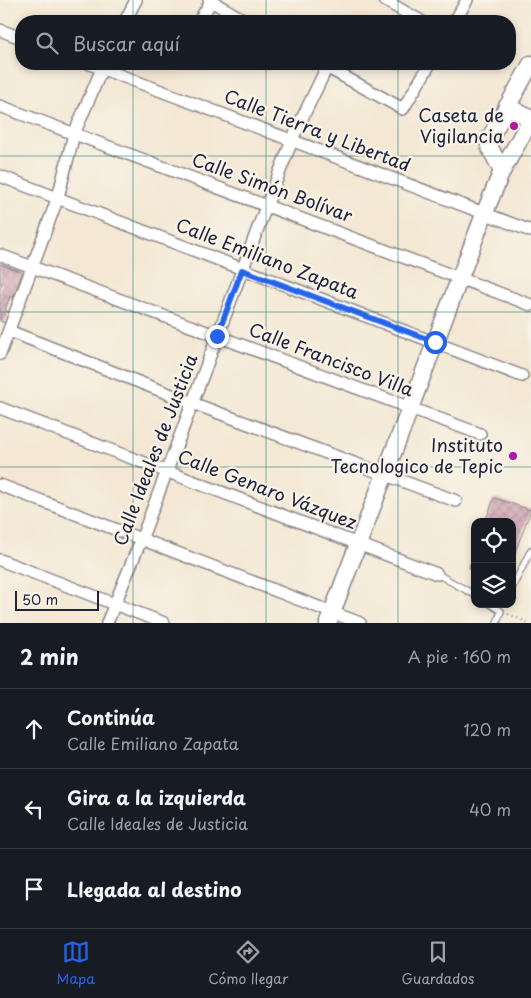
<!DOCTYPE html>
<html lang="es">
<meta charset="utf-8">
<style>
:root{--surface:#171b24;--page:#20242c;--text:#f1f3f6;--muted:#9ea1a6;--line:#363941;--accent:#2563eb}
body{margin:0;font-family:"Playpen Sans",sans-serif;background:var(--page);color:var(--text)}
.controls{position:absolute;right:15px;bottom:15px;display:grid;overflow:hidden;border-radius:10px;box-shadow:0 2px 8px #0003}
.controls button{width:45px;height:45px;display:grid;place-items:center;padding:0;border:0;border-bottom:1px solid var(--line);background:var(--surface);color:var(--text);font:25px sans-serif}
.scale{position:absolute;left:15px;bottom:12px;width:84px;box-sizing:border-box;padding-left:5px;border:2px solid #22223b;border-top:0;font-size:14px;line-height:18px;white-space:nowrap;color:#22223b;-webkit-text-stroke:4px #f7f3e8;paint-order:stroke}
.stop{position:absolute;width:15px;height:15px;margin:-11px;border:4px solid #2563eb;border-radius:50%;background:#fff}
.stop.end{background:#2563eb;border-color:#fff;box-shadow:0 1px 5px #0008}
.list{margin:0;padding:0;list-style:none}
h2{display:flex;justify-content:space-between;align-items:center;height:65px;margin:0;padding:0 20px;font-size:21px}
h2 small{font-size:16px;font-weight:400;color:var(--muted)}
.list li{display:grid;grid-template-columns:32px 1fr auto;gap:15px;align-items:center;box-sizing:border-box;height:80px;padding:0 20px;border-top:1px solid var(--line)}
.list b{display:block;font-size:19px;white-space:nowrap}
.list p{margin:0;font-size:16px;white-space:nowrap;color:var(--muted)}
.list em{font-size:16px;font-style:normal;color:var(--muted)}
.icon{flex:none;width:28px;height:28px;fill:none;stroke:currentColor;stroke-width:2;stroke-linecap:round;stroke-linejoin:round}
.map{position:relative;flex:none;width:531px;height:623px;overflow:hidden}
.search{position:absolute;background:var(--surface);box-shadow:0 2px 8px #0003;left:15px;right:15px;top:15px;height:55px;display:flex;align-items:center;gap:12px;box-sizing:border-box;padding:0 18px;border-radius:20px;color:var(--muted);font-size:19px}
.sheet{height:305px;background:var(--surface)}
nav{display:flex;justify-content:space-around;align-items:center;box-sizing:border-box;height:70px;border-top:1px solid var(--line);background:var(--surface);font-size:14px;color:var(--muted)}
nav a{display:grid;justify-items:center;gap:2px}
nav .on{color:var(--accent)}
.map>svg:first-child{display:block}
</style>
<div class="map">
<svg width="531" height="623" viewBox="0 0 531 623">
<defs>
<pattern id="building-cross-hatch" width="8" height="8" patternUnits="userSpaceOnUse" patternTransform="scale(1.25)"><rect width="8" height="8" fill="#cd9eb0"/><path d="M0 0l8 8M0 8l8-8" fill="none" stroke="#a68090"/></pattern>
</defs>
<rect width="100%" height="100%" fill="#f7f3e8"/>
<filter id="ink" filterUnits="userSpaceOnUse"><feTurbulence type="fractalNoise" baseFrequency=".02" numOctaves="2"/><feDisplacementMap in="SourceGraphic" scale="10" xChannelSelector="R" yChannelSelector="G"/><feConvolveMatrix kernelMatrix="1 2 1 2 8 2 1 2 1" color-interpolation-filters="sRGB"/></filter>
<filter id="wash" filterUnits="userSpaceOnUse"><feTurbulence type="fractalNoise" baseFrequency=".0096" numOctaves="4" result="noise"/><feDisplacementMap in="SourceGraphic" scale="20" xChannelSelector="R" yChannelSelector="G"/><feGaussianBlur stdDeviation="1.12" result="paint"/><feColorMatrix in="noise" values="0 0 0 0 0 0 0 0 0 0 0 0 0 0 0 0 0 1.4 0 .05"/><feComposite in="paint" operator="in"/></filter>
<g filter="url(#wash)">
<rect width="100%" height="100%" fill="#f4e8d4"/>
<g id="blocks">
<g fill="url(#building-cross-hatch)">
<polygon points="0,264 22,272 13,298 10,296 5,310 9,312 5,323 0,321 0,288 2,283 0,283"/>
<polygon points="494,498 531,510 512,560 512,522 485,522"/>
<polygon points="474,552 475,552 475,570 469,568"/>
</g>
</g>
</g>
<g filter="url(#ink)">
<use href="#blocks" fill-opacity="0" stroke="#8b8588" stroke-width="1"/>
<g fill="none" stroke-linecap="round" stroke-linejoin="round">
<defs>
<g id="lane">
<polyline points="437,574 475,595"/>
<polyline points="512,588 531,550"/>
<polyline points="490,604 501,611 497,623"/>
</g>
<g id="street">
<polyline points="209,0 246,21"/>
<polyline points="384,0 421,21"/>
<polyline points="125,21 136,0"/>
<polyline points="199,21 212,0"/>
<polyline points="455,21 467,0"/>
<polyline points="0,30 21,38"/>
<polyline points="90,64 531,231"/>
<polyline points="321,64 403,109 430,64"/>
<polyline points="0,106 531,305"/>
<polyline points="0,176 522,376"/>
<polyline points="0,255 480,434"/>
<polyline points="9,331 192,403 456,501"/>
<polyline points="0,354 58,197 74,134 104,64"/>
<polyline points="0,408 437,574"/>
<polyline points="0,485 360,623"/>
<polyline points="0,560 164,623"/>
<polyline points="107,623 141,540 267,204 295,133 327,67"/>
</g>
<g id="secondary">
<polyline points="502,171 489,146 491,136 531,64"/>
<polyline points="328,623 485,212 502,171 531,119 507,106"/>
</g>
</defs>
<use href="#lane" stroke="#8b8588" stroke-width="8"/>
<use href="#street" stroke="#8b8588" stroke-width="14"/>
<use href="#secondary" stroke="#8b8588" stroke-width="19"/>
<polyline stroke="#8b8588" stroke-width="2" stroke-dasharray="1 4" stroke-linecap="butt" points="508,614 529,623"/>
<use href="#lane" stroke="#fff" stroke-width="5.5"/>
<use href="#street" stroke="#fff" stroke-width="11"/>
<use href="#secondary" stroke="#fff" stroke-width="16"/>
</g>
</g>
<g fill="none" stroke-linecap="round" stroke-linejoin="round" filter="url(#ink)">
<polyline stroke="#2563eb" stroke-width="6" points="217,336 242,270 435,342"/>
</g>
<path fill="none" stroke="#0f766e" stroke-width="1" stroke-opacity="0.55" d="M 133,0 L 133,21M 266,0 L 266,21M 398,0 L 398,21M 133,64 L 133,623M 266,64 L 266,623M 398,64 L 398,623M 0,156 L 531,156M 0,312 L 531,312M 0,467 L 531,467"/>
<g fill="#b5179e" stroke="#f7f3e8" stroke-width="2">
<circle cx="514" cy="126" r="5"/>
<circle cx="513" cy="456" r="5"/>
</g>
<g text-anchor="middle" stroke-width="4.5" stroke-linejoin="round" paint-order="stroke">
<g font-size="18" fill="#22223b" stroke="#f7f3e8" text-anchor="end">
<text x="504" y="122">Caseta de<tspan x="504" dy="21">Vigilancia</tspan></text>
<text x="503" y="452">Instituto<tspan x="503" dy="21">Tecnologico de Tepic</tspan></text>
</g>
<g font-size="18" fill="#22223b" stroke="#f7f3e8">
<text transform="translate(317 131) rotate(21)" y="6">Calle Tierra y Libertad</text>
<text transform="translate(272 188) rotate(20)" y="6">Calle Simón Bolívar</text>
<text transform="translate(267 259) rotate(21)" y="6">Calle Emiliano Zapata</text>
<text transform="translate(331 360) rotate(21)" y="6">Calle Francisco Villa</text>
<text transform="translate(156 450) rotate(-69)" y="6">Calle Ideales de Justicia</text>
<text transform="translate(267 490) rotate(21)" y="6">Calle Genaro Vázquez</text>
</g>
</g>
</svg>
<div class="controls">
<button><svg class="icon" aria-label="locate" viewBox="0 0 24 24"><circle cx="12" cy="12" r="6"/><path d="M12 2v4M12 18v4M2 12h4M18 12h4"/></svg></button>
<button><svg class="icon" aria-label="layers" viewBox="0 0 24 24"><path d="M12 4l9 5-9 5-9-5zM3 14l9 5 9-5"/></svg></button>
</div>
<div class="scale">50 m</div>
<div class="stop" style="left:435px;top:342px"></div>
<div class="stop end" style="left:217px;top:336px"></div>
<div class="search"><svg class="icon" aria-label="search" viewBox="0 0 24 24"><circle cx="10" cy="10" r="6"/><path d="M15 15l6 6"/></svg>Buscar aquí</div>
</div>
<section class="sheet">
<h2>2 min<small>A pie · 160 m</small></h2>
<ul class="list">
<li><svg class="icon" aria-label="ahead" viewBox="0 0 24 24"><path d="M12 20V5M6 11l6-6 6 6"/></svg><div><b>Continúa</b><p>Calle Emiliano Zapata</p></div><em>120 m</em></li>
<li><svg class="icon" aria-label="left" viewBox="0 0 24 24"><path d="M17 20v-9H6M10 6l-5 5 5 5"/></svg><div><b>Gira a la izquierda</b><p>Calle Ideales de Justicia</p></div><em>40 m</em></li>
<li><svg class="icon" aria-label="arrive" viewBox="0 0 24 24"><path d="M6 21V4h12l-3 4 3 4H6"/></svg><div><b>Llegada al destino</b></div></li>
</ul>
</section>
<nav>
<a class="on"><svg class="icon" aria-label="map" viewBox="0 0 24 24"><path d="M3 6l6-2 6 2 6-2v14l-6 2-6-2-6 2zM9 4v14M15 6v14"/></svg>Mapa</a>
<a><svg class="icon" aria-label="directions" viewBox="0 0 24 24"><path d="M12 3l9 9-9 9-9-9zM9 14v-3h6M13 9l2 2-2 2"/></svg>Cómo llegar</a>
<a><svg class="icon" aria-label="saved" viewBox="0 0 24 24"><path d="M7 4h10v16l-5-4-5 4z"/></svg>Guardados</a>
</nav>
